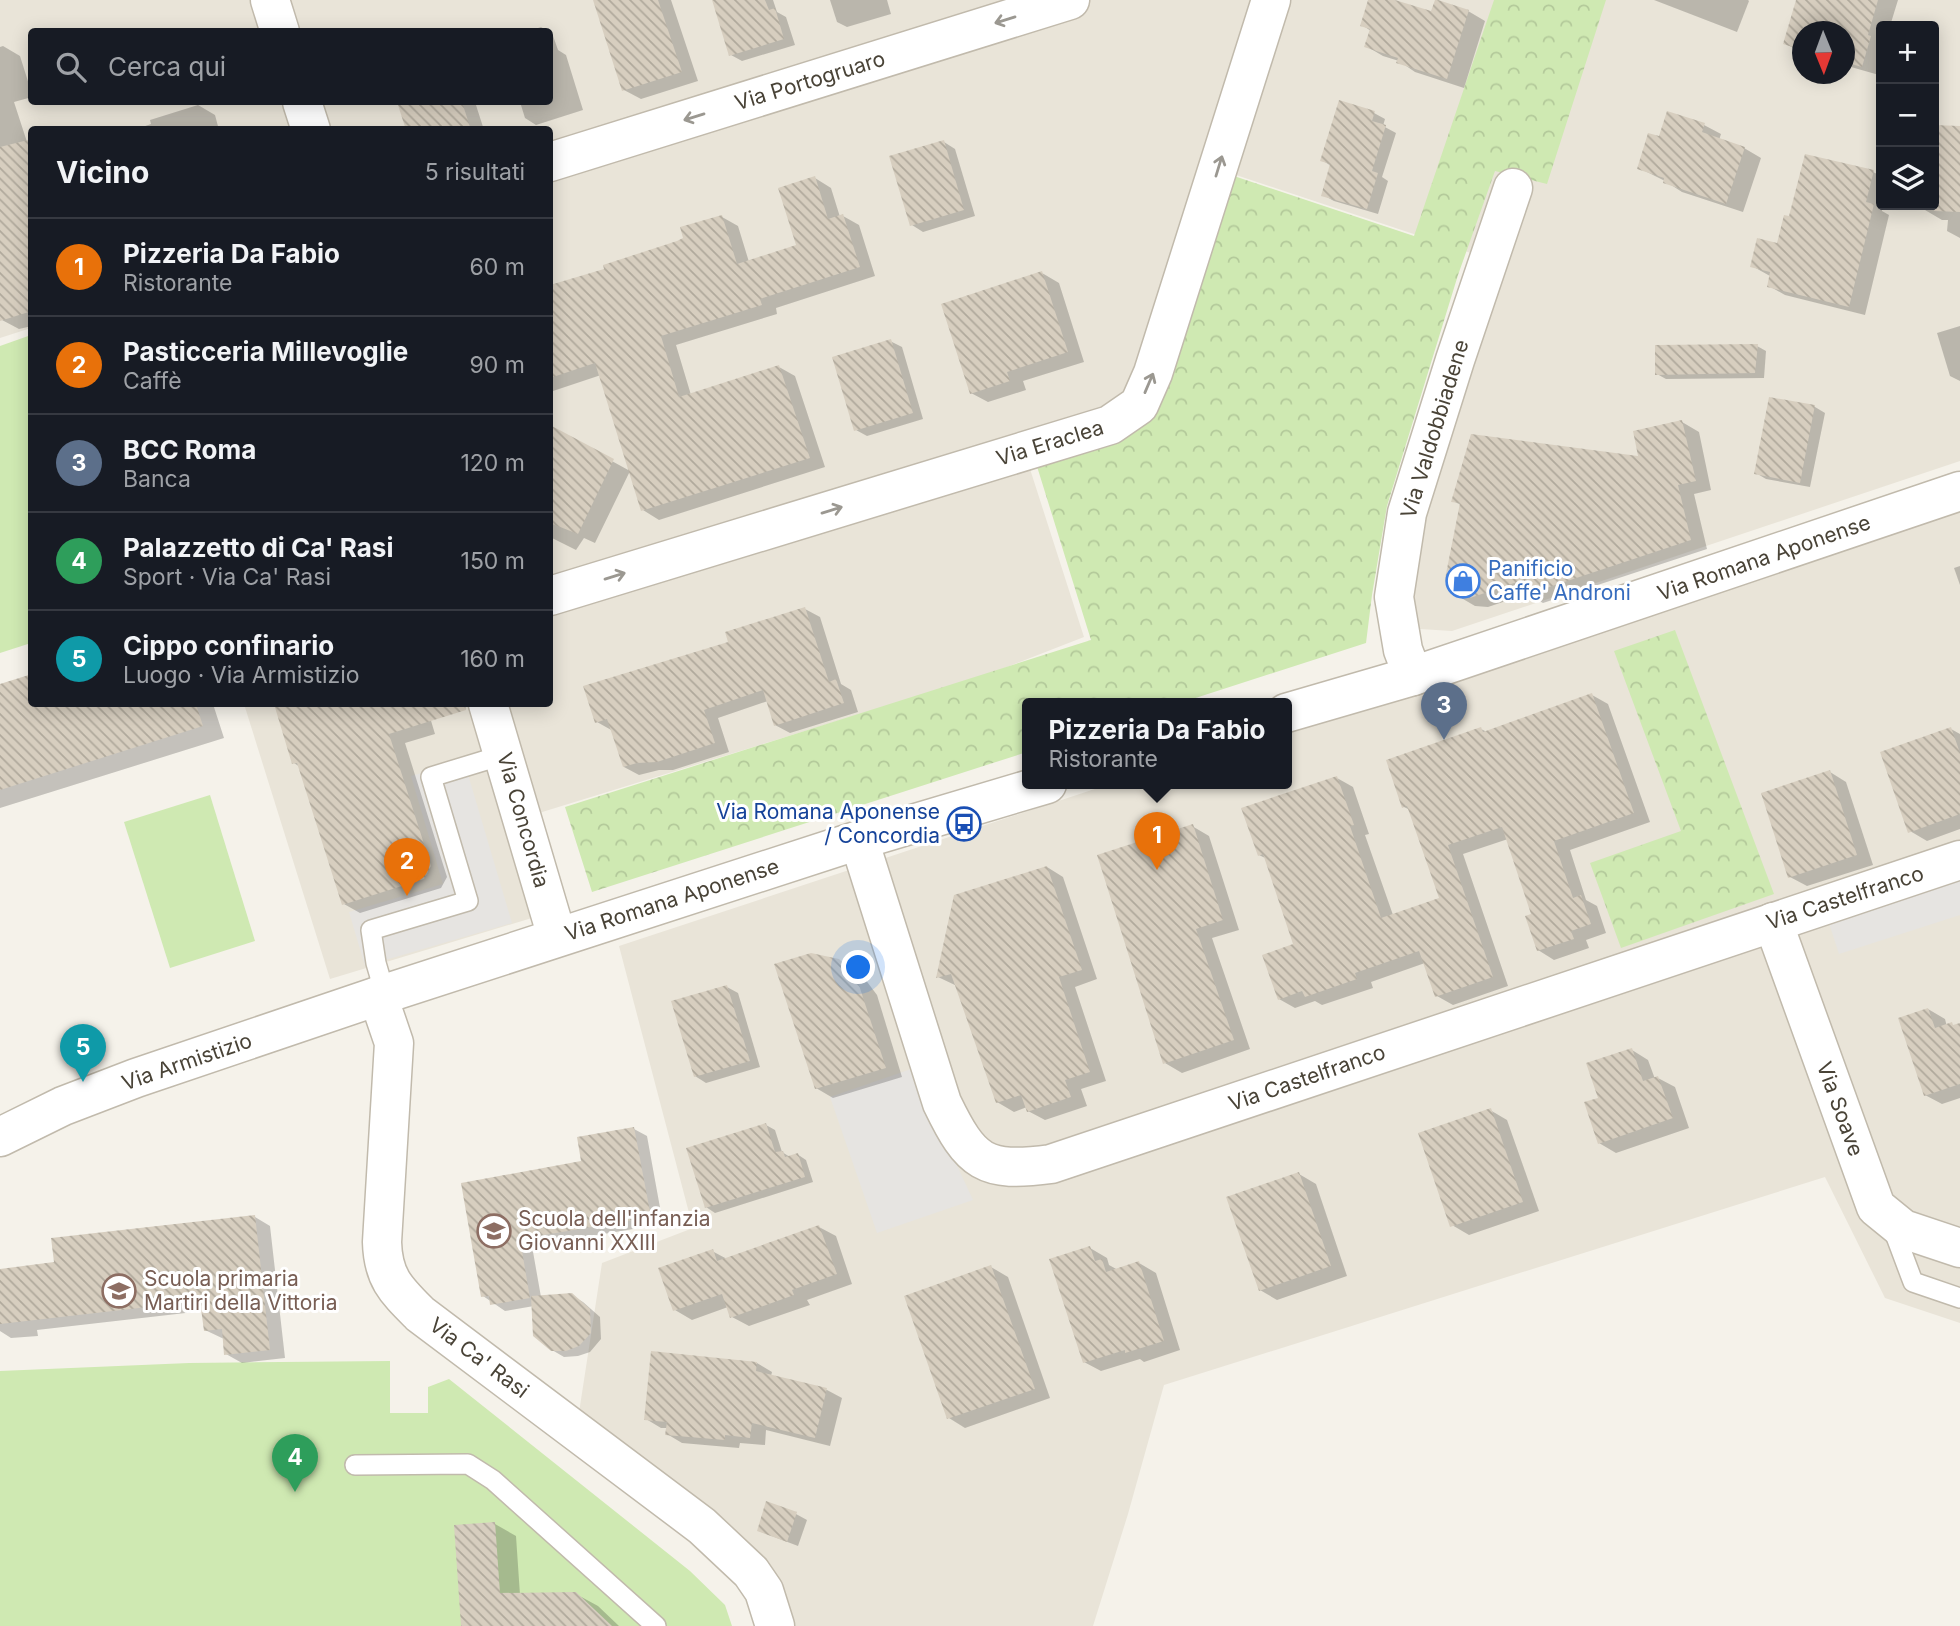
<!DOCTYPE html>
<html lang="it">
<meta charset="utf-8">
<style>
:root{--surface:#171b24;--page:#242831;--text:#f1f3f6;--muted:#9ea1a6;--line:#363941;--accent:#2563eb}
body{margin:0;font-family:Inter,sans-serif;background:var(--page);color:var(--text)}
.controls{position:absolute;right:21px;top:21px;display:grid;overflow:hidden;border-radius:7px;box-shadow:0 4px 18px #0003}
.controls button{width:63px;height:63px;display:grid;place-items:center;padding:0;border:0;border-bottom:2px solid var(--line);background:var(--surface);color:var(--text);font:35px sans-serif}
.compass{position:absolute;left:1792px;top:21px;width:63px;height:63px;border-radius:50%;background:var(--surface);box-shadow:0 4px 18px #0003;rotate:179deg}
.you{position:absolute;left:859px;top:968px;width:24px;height:24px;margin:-18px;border:5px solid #fff;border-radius:50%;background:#1a73e8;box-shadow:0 0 0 10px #1a73e833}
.badge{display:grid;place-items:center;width:46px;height:46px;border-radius:50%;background:var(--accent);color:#fff;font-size:23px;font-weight:700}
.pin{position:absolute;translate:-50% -58px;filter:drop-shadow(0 2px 4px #0008)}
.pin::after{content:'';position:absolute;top:37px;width:24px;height:21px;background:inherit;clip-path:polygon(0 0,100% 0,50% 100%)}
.popup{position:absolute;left:1022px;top:698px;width:270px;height:91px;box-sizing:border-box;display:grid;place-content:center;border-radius:7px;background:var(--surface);filter:drop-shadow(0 2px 5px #0005);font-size:23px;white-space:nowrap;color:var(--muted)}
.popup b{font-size:26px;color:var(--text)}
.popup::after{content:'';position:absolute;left:50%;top:100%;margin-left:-14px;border:14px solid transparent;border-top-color:var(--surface)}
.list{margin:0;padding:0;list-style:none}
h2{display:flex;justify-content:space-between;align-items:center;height:91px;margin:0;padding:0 28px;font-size:30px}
h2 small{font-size:23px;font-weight:400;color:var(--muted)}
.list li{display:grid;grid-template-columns:46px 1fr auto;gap:21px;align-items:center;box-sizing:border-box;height:98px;padding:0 28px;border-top:2px solid var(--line)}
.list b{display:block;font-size:26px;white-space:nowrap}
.list p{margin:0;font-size:23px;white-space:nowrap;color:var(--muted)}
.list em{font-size:23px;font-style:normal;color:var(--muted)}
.icon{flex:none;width:38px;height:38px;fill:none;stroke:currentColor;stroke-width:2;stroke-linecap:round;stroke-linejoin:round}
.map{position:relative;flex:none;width:1960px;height:1626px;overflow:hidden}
.search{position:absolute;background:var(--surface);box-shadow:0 4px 18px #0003;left:28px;top:28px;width:525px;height:77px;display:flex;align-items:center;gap:18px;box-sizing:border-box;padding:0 24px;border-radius:7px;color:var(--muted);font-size:26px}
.panel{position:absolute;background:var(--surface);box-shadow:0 4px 18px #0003;left:28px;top:126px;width:525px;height:581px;border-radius:7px}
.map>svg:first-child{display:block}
</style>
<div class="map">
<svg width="1960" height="1626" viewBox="0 0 1960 1626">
<defs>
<pattern id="park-crowns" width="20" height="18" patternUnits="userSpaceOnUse" patternTransform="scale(1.75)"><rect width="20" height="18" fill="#cfe9b2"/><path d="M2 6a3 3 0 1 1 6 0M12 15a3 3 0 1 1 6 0" fill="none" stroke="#b3c99a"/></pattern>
<pattern id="building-back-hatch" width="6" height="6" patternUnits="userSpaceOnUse" patternTransform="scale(1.75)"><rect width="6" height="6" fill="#d7cebf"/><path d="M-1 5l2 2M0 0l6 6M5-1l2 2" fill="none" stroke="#b0a99c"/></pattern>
</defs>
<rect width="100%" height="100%" fill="#f5f2ea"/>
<g fill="#e9e4d8" fill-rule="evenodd">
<path d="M 0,0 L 1960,0 L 1960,461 L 1452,631 L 1420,629 L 1409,607 L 1407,565 L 1501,263 L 1224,171 L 1130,394 L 1107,414 L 1021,441 L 1084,637 L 984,676 L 539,813 L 545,914 L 330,979 L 244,704 L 550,704 L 550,130 L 32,130 L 31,328 L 0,338 ZM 1881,26 L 1934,26 L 1934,205 L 1881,205 ZM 32,32 L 550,32 L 550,102 L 32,102 ZM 1802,32 L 1844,32 L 1844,74 L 1802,74 Z"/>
<polygon points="1960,505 1960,1323 1885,1298 1825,1177 1164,1385 1128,1514 1093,1626 785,1626 578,1419 602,1263 693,1228 619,946 1110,784 1286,784 1287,726"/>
</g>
<g fill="url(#park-crowns)">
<polygon points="1494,0 1606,0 1547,184 1495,171 1458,275 1387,506 1372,595 1366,643 1177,704 1028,704 1027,752 592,892 565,807 1091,640 1035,460 1120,434 1231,175 1414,236"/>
<polygon points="1675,630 1774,894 1621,948 1590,863 1681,831 1614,651"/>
</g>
<g fill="#cfe9b2">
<polygon points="31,335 31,643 0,653 0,346"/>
<polygon points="210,795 255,941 170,968 124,822"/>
<polygon points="390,1361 390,1413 428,1413 428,1387 449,1379 690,1571 725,1605 732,1626 0,1626 0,1371 189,1363"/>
</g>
<g fill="#e6e4e1">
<polygon points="464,761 512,923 365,966 349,912 443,884 411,776"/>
<polygon points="1960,860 1960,915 1839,954 1823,905"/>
<polygon points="917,1067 931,1109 973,1200 877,1233 830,1097"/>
</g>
<g fill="#0003">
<polygon points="608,0 671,0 698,81 641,99 624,90"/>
<polygon points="714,0 773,0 777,12 786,17 795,45 742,61 731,55"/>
<polygon points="830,0 887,0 891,14 847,27 837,22"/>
<polygon points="1370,0 1389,0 1432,13 1468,11 1485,21 1464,88 1415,72 1399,61 1383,56 1366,46 1371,31 1362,25"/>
<polygon points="1654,0 1748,0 1749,1 1737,32"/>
<polygon points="1798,0 1898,0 1890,26 1881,26 1881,67 1879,75 1844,65 1844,32 1802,32 1802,53 1785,43"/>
<polygon points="541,27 549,32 526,32"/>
<polygon points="550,32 552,33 558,50 566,55 583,110 536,125 525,118 520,102 550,102"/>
<polygon points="3,46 20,56 32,94 32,97 14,102 27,142 32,141 32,326 19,329 2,320 0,312 0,47"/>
<polygon points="399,102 475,102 484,130 408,130"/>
<polygon points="198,105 215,115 219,130 134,130 151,124 150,120"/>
<polygon points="1374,113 1385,119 1383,126 1396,133 1382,177 1388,181 1378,214 1334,201 1323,195 1331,166 1322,160"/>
<polygon points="1704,125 1721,134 1719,140 1744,148 1761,158 1743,212 1682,192 1665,181 1639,168 1660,138"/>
<polygon points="1934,127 1960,128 1960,238 1947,231 1948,220 1942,220 1925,210 1925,205 1934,205"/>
<polygon points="944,142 955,149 975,216 923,232 912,225"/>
<polygon points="1873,172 1881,176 1882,211 1889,215 1865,315 1785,295 1769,286 1770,276 1752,266 1778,245 1791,218"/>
<polygon points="815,178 831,188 840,217 843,216 859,225 875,276 776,308 777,314 676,345 691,395 779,367 795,376 825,467 659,520 643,510 601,375 550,392 550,287 606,270 686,239 722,217 738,226 749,262 798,246"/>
<polygon points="1042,273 1059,283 1084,362 1023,381 1026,390 988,402 971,393"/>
<polygon points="1960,326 1960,381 1950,376 1937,333"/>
<polygon points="890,341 902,347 923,419 867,436 856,430"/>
<polygon points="1757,346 1766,351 1764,378 1666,379 1657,374"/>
<polygon points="1770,399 1815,407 1825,413 1810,487 1766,479 1756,473"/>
<polygon points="1682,422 1699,432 1711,490 1694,494 1707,549 1543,603 1527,594 1488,607 1475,606 1458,596 1461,505 1453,501 1641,458"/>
<polygon points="550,427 630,471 595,543 584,538 576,550 550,537"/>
<polygon points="1960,566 1960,585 1954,568"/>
<polygon points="805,609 820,617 841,684 851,690 858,712 790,733 775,725 768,701 718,718 729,752 673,770 659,770 639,775 624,767 613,731 597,722"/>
<polygon points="0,686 32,704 213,704 224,738 0,808"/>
<polygon points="1592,695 1608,704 1650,822 1570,850 1586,900 1597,906 1606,933 1586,940 1589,948 1554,960 1538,950 1533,916 1508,839 1463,854 1508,986 1453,1005 1437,996 1425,963 1371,982 1373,988 1322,1005 1315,1001 1295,1008 1279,999 1296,945 1265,858 1259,855 1337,778 1353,787 1369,834 1365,835 1393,915 1441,899 1410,810 1404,807 1481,729 1487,732"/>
<polygon points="275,704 426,704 435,734 405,743 447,877 441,888 360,913 344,904 300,767 294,763"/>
<polygon points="1951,729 1960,734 1960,829 1927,841 1910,831"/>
<polygon points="1830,772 1846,782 1873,865 1807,886 1790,877"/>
<polygon points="1192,826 1209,836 1239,930 1212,938 1250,1049 1182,1073 1165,1063"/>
<polygon points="1047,867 1063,877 1097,979 1075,987 1106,1081 1081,1089 1087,1106 1045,1120 1028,1111 1027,1107 1014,1112 997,1102 957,986 938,977"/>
<polygon points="832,958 862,975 877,995 902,1077 833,1098 816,1088"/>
<polygon points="727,987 738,993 760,1067 706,1083 695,1076"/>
<polygon points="1928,1009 1945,1019 1947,1027 1960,1024 1960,1098 1942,1104 1925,1095"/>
<polygon points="1632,1050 1648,1060 1655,1079 1658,1078 1675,1087 1689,1128 1616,1153 1599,1143 1600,1099"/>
<polygon points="1490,1110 1507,1120 1539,1211 1469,1235 1452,1225"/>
<polygon points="766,1125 775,1130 782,1152 790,1157 797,1154 806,1160 813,1182 715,1213 706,1207"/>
<polygon points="634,1129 647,1136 663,1224 532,1246 541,1297 571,1295 583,1302 600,1317 601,1339 590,1352 578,1356 564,1357 552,1350 534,1306 505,1311 483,1296 463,1185 584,1163"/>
<polygon points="1299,1174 1316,1184 1347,1276 1277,1300 1260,1290"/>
<polygon points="255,1217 270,1226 285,1358 242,1363 226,1354 224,1339 205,1330 203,1311 37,1330 38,1336 11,1338 0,1331 0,1270 55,1264"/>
<polygon points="819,1227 836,1236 852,1284 807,1300 810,1305 749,1326 732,1317 728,1307 692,1320 675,1310 712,1251 727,1259"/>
<polygon points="1090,1248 1107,1258 1109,1265 1118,1270 1139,1263 1156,1273 1180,1350 1144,1362 1140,1359 1101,1371 1084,1362"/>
<polygon points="991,1267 1008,1277 1050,1398 965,1428 949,1418"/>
<polygon points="757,1363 772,1372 771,1376 827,1390 842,1398 830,1446 766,1430 765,1445 740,1443 739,1448 682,1443 667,1434 668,1428 661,1428 646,1419"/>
<polygon points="796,1514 807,1520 798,1546 759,1531"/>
<polygon points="495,1524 516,1536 520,1595 576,1594 598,1606 619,1626 463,1626"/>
</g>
<g fill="url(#building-back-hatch)">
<polygon points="593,0 658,0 682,72 622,91"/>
<polygon points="712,0 765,0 769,10 775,8 784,39 729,56"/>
<polygon points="1368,0 1395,0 1431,11 1435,0 1438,0 1469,10 1447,79 1396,63 1398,58 1364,47 1370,29 1360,26"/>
<polygon points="1796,0 1878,0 1868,35 1871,36 1862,67 1844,62 1844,32 1802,32 1802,50 1783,44"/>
<polygon points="1339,100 1375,111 1372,121 1386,125 1372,171 1378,173 1367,209 1321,196 1330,164 1320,161"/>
<polygon points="397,102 462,102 471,130 406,130"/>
<polygon points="1667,111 1705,123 1702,132 1745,147 1726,204 1663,183 1664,178 1637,169 1648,133 1659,136"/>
<polygon points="1934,125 1960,126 1960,212 1934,211"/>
<polygon points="32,139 32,311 0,321 0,147"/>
<polygon points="944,140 964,210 910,226 889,156"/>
<polygon points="1805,154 1874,170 1866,202 1874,204 1849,307 1767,287 1770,272 1750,267 1757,238 1777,243 1784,215 1789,216"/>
<polygon points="815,176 828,219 843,214 860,267 760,299 762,305 661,336 679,397 779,365 810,458 641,511 595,363 550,378 550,285 604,269 603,265 677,241 683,238 680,227 722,215 737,264 796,245 778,188"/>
<polygon points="1042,271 1068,352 1007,372 1010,381 970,394 941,304"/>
<polygon points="891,339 913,413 854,431 832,357"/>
<polygon points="1758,344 1755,373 1655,375 1655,345"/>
<polygon points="1769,397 1815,405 1800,483 1754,474"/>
<polygon points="1682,420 1696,481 1678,485 1691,540 1525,595 1523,580 1470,598 1456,597 1449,591 1445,579 1460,503 1451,502 1471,434 1638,456 1633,431"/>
<polygon points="550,425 614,459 578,534 550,523"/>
<polygon points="805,607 829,682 836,679 844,703 774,726 763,690 704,710 715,743 657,762 637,763 623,767 607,719 595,723 583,686 728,642 725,632"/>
<polygon points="32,674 32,704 196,704 203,726 0,790 0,684"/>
<polygon points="1592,693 1634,813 1554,841 1573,898 1581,895 1591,924 1571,931 1574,939 1537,951 1525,916 1531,914 1502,827 1448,845 1493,977 1435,997 1419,951 1355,973 1357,979 1305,997 1302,991 1278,1000 1262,955 1293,944 1263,854 1258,856 1241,808 1337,776 1354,825 1350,826 1381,918 1439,898 1407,806 1402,808 1386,760 1481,727 1483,732"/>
<polygon points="274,704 465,704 466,710 389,734 431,866 424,879 342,905 297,763 292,764"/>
<polygon points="1951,727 1960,753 1960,814 1908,833 1880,752"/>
<polygon points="1830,770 1857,855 1788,878 1761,793"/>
<polygon points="1193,824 1223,920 1196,929 1234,1040 1163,1064 1097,855"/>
<polygon points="1047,866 1082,970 1059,977 1090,1072 1065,1080 1071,1097 1027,1112 1021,1095 996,1103 951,974 936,978 954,895"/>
<polygon points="811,953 839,959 856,976 886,1068 815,1089 774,964"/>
<polygon points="727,985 750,1061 694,1077 671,1001"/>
<polygon points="1928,1008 1935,1028 1952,1022 1953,1025 1960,1023 1960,1084 1924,1096 1898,1018"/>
<polygon points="1632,1048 1643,1081 1658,1076 1673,1118 1598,1144 1584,1102 1598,1098 1586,1063"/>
<polygon points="1491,1108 1523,1202 1450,1227 1418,1133"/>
<polygon points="766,1123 775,1152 783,1151 785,1157 798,1153 805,1177 705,1208 686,1148"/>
<polygon points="634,1127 651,1217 520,1239 530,1298 490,1305 489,1296 481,1297 461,1183 581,1161 577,1137"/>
<polygon points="1299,1172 1331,1266 1259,1291 1226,1197"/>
<polygon points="255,1215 270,1350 224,1355 222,1329 204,1331 200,1301 0,1324 0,1269 54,1262 51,1238"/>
<polygon points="819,1225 837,1274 792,1290 794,1295 730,1318 722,1294 673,1311 658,1268 713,1249 717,1261"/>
<polygon points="1090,1246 1095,1261 1102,1259 1106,1272 1139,1261 1164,1341 1125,1353 1125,1350 1083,1363 1049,1259"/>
<polygon points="991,1265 1035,1389 947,1419 904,1296"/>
<polygon points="572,1293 590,1309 591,1333 579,1346 566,1351 551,1351 533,1336 531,1296"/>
<polygon points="651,1351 757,1362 756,1371 827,1388 815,1438 752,1423 750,1438 725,1435 725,1440 665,1435 667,1422 644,1420"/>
<polygon points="766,1501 797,1512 787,1542 757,1531"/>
<polygon points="495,1522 500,1593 576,1592 612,1626 461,1626 454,1525"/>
</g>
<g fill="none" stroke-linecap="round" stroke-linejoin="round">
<defs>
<g id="service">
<polyline points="385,994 376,963 371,930 468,901 431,777 503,755"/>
<polyline points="1892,1226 1913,1282 1960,1298"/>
<polyline points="355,1465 468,1464 493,1480 656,1626"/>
</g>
<g id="minor">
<polyline points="270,0 280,32"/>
<polyline points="302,102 311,130"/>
<polyline points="550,162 1070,0"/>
<polyline points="550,596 1110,425 1139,405 1153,373 1271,0"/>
<polyline points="1413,676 1403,650 1394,597 1407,513 1455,360 1513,188"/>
<polyline points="488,704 557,937"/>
<path d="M 859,840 L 942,1103 C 971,1163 984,1173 1051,1164 L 1960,860"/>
<polyline points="1773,922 1876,1207 1903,1229 1960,1248"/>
<path d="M 378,996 L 394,1043 L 382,1242 C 383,1278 396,1290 420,1314 L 702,1526 L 751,1572 L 764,1591 L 775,1626"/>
</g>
<g id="tertiary">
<polyline points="1286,713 1413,676 1960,491"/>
<polyline points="0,1137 63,1106 136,1078 378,996 859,840 1047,784"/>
</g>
</defs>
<use href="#service" stroke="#c1baac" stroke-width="22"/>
<use href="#minor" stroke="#c1baac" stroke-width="41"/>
<use href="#tertiary" stroke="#c1baac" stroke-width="41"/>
<use href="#service" stroke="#fff" stroke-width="19"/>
<use href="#minor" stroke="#fff" stroke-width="38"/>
<use href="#tertiary" stroke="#fff" stroke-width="38"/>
</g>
<defs><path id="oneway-shaft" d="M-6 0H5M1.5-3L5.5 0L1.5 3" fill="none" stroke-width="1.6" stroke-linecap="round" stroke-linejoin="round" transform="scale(1.75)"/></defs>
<g stroke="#9b9891">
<use href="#oneway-shaft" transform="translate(1005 20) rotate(163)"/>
<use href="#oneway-shaft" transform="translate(694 117) rotate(163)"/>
<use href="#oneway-shaft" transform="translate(1219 166) rotate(-73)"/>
<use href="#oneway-shaft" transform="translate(1149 383) rotate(-67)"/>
<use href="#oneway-shaft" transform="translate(832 510) rotate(-17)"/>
<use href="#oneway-shaft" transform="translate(615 576) rotate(-17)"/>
</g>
<defs>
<symbol id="shop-ring" viewBox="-11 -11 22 22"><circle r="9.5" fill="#fff" stroke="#3f7fe0" stroke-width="1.5"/><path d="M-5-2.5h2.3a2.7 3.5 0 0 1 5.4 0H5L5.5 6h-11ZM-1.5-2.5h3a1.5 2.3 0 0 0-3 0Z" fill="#3f7fe0"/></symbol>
<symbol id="bus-ring" viewBox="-11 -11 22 22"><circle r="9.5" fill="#fff" stroke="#1a4fb4" stroke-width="1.5"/><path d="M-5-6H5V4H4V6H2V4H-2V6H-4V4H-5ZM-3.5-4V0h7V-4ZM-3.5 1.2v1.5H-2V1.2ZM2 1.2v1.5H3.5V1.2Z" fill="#1a4fb4"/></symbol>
<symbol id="school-ring" viewBox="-11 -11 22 22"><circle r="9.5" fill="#fff" stroke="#8d6e63" stroke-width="1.5"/><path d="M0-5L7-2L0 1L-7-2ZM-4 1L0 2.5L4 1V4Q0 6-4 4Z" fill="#8d6e63"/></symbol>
</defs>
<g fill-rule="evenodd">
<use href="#shop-ring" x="1444" y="562" width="38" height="38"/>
<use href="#bus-ring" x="945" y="805" width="38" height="38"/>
<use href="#school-ring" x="475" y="1212" width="38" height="38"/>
<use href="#school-ring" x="100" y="1272" width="38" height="38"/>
</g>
<g text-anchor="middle" stroke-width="6" stroke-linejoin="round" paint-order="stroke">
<g font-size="21" fill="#494337" stroke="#fff">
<text transform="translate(810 81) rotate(-17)" y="7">Via Portogruaro</text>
<text transform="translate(1435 429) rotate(-73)" y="7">Via Valdobbiadene</text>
<text transform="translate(1050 443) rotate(-17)" y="7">Via Eraclea</text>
<text transform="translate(1764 558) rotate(-19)" y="7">Via Romana Aponense</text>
<text transform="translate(523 820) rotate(74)" y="7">Via Concordia</text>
<text transform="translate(1845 898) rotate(-18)" y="7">Via Castelfranco</text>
<text transform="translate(672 900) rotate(-18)" y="7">Via Romana Aponense</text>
<text transform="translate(187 1062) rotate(-19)" y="7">Via Armistizio</text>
<text transform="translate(1307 1078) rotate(-19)" y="7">Via Castelfranco</text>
<text transform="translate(1840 1109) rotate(70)" y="7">Via Soave</text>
<text transform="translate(479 1358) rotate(37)" y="7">Via Ca' Rasi</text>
</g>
<g font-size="21" fill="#366cbe" stroke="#fff" text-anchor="start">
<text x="1488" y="576">Panificio<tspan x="1488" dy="24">Caffe' Androni</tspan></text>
</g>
<g font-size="21" fill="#164399" stroke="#fff" text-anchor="end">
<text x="940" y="819">Via Romana Aponense<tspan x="940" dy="24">/ Concordia</tspan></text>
</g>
<g font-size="21" fill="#785e54" stroke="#fff" text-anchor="start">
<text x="518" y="1226">Scuola dell'infanzia<tspan x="518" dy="24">Giovanni XXIII</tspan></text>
<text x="144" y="1286">Scuola primaria<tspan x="144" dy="24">Martiri della Vittoria</tspan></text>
</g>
</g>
</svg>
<div class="controls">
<button>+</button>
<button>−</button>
<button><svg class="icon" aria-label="layers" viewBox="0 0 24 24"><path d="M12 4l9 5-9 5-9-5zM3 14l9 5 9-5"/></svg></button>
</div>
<svg class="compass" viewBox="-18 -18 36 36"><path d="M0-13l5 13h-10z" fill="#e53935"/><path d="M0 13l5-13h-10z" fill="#9ea1a6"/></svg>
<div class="you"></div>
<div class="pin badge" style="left:1157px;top:870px;background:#e8710a">1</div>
<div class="popup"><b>Pizzeria Da Fabio</b>Ristorante</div>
<div class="pin badge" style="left:407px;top:896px;background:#e8710a">2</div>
<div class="pin badge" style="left:1444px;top:740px;background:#5c6f8a">3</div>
<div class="pin badge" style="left:295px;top:1492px;background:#2e9e5b">4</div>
<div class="pin badge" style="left:83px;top:1082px;background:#0f9aa8">5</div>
<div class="search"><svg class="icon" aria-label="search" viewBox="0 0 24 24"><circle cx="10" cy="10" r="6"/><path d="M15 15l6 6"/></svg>Cerca qui</div>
<section class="panel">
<h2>Vicino<small>5 risultati</small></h2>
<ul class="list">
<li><span class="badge" style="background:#e8710a">1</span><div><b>Pizzeria Da Fabio</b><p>Ristorante</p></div><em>60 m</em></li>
<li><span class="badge" style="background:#e8710a">2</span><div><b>Pasticceria Millevoglie</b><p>Caffè</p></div><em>90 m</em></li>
<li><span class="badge" style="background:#5c6f8a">3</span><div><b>BCC Roma</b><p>Banca</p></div><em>120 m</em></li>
<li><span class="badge" style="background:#2e9e5b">4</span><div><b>Palazzetto di Ca' Rasi</b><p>Sport · Via Ca' Rasi</p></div><em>150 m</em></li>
<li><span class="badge" style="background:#0f9aa8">5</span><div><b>Cippo confinario</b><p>Luogo · Via Armistizio</p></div><em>160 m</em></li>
</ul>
</section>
</div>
